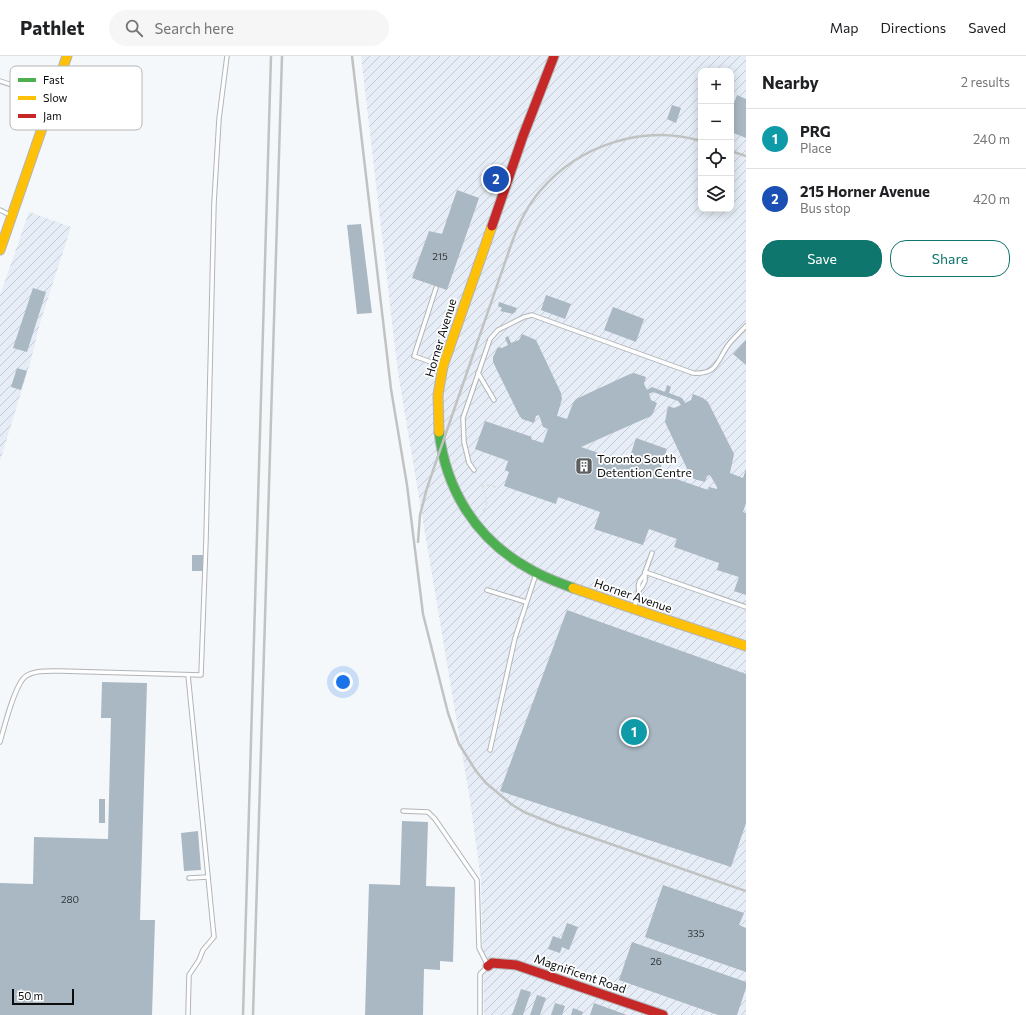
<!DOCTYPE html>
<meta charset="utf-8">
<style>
:root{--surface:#fff;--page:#f6f6f6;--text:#202124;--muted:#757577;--line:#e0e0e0;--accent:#0f766e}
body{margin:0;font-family:Commissioner,sans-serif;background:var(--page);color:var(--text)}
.controls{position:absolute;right:12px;top:12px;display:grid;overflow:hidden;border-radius:8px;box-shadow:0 2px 10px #0003}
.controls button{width:36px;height:36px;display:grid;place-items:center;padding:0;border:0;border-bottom:1px solid var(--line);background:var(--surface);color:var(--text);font:20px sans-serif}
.scale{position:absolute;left:12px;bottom:10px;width:62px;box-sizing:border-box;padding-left:4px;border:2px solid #0a0c0e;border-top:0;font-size:11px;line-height:14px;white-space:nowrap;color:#0a0c0e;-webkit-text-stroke:3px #fff;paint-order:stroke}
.you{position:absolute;left:343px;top:626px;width:14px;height:14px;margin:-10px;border:3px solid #fff;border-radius:50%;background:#1a73e8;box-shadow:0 0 0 6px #1a73e833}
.badge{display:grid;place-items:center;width:26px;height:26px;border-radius:50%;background:var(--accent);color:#fff;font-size:13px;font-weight:700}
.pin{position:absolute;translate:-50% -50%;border:2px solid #fff;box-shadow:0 1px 4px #0006}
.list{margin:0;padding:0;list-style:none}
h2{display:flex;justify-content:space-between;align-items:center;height:52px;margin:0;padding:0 16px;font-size:17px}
h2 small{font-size:13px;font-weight:400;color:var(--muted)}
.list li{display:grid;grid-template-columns:26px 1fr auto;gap:12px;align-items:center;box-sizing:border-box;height:60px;padding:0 16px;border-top:1px solid var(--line)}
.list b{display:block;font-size:15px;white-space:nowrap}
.list p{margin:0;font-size:13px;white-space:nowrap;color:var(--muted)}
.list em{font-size:13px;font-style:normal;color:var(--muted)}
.actions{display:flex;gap:8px;padding:12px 16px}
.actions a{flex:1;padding:9px 0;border:1px solid var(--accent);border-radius:16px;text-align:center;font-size:14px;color:var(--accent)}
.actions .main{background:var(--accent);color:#fff}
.icon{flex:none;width:22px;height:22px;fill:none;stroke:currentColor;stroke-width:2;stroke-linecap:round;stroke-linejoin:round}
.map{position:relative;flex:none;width:746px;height:959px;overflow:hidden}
header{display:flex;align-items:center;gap:24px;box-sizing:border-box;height:56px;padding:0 20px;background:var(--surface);border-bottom:1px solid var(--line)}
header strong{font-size:19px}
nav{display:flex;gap:22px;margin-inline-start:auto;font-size:14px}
.search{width:280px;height:36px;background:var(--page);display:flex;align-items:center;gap:10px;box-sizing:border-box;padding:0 14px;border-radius:22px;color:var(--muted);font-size:15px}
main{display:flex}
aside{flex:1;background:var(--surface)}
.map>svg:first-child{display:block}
</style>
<header>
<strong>Pathlet</strong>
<div class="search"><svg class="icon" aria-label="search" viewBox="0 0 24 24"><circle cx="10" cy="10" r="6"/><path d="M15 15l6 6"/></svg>Search here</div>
<nav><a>Map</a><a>Directions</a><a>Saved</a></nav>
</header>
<main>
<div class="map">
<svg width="746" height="959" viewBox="0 0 746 959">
<defs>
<pattern id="industrial-furrows" width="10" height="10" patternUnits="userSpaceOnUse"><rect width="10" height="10" fill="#e6edf6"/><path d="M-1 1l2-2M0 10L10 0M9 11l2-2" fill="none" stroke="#c4cad2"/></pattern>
</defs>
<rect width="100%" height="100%" fill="#f5f8fb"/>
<g fill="url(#industrial-furrows)" fill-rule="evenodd">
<path d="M 361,0 L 746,0 L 746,959 L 484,959 L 481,824 L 470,744 L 398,317 ZM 701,15 L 731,15 L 731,153 L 701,153 Z"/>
<polygon points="29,156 71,171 40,267 31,304 0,405 0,239"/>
</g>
<g fill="#aab8c3" fill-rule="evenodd">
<polygon points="737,39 746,43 746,82 731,76 731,56"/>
<polygon points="672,49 681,52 676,67 667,63"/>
<polygon points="457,134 479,142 447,234 412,222 429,175 442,178"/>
<polygon points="361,168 372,257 357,258 347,169"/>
<polygon points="33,232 46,236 27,296 13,292"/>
<polygon points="546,239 571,248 565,263 541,254"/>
<polygon points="499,246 517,252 515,257 514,256 513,258 500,255 502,252 498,250"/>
<polygon points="613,251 644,263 636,286 604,274"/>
<path d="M 522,278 L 536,284 L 561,337 L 562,343 L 557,360 L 567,363 L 573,347 L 576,343 L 630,318 L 634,317 L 646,321 L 644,328 L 647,334 L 652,331 L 665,336 L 667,329 L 671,331 L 669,337 L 682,342 L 685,347 L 691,344 L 693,338 L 703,342 L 708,346 L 734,398 L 730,417 L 743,422 L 746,413 L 746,447 L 743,456 L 746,457 L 746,539 L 734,535 L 739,521 L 717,514 L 719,507 L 674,491 L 677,483 L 649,473 L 643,489 L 594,473 L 600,456 L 558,441 L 556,448 L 504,430 L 509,416 L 505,414 L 508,405 L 475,393 L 485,365 L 532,381 L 531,383 L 543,387 L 548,373 L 543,371 L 539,359 L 536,360 L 534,367 L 522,363 L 519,359 L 493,306 L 493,301 L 498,291 L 502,292 L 508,289 L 505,282 L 508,280 L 511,287 L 519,284 ZM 653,336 L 678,345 L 681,349 L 674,352 L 668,350 L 665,366 L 690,419 L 694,423 L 705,426 L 707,420 L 710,419 L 717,431 L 717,433 L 709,431 L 708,434 L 659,417 L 667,393 L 636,382 L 628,407 L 581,391 L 651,360 L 653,357 L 657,347 L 651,344 L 649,338 Z"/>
<polygon points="746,284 746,309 733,298"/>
<polygon points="17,312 27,315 21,334 11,331"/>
<rect x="192" y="499" width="11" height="16"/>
<polygon points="567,554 746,618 746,767 731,811 500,735"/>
<polygon points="102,626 147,627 140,864 155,864 152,959 0,959 0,827 33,828 34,781 108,783 111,662 101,662"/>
<rect x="99" y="743" width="6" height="24"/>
<polygon points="402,765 428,766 426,830 455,831 453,906 440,905 440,914 424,913 423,959 365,959 369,828 400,829"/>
<polygon points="198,775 201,814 184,815 181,777"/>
<polygon points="663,829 744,857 739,869 746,872 746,916 645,881"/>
<polygon points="567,867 578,871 569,894 562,891 560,897 548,893 553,880 561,883"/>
<polygon points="632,886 746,926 746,932 737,959 718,959 619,924"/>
<polygon points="521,933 531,936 523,959 512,959"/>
<polygon points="537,939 546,942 540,959 530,959"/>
<polygon points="555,947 565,950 562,959 551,959"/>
<polygon points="594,947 627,959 590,959"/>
<polygon points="573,952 583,956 582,959 571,959"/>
</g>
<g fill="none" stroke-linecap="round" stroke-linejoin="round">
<defs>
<g id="lane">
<polyline points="0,25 51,42"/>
<polyline points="0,154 10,159"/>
<polyline points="436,232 414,300 442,310"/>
<polyline points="478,317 494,344"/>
<path d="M 474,414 L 469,407 L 464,386 L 463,362 L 490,283 L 498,274 L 524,261 L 532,259 L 693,317 C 718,319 717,304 729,288 C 734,282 740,276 746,270"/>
<polyline points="645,516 746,551"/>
<polyline points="487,534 526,546"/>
<path d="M 639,534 C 637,527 640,524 645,518"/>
<polyline points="634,552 639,534 642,531 645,525 645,516 652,497"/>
<path d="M 0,686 C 4,672 15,627 26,620 C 35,614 49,615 60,615 L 201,619 L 206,484 L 214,147 L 219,63 L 227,0"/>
<polyline points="490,694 515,582 536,518"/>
<polyline points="403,755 428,756 435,763 477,824 479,892 488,910 480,918 480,959"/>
<polyline points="189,822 208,821"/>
<polyline points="188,959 189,919 199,904 203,894 214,881 188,619"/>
</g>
<path id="fast" d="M 439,376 C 446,434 476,483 528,512 C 542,521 557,526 573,532"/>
<g id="slow">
<polyline points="0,194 67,0"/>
<polyline points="439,376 438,339 443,310 492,170"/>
<polyline points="573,532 649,558 746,590"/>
</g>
<g id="jam">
<polyline points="492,170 523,80 554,0"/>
<polyline points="488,910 492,907 516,909 663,959"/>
</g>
</defs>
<use href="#lane" stroke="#b2b5b8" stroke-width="5.5"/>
<use href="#fast" stroke="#b2b5b8" stroke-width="11"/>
<use href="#slow" stroke="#b2b5b8" stroke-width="11"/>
<use href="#jam" stroke="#b2b5b8" stroke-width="11"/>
<path stroke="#dedfe1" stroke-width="1.5" stroke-dasharray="4 2" stroke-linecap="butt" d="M 483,455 C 492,443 482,441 483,430 L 487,429 L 496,431"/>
<use href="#lane" stroke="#fefefe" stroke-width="3.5"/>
<use href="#fast" stroke="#4caf50" stroke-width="9"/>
<use href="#slow" stroke="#ffc107" stroke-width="9"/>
<use href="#jam" stroke="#c62828" stroke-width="9"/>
<g stroke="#c1c2c2" stroke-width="2.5">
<polyline points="352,0 391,333 407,429 423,558 448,657 459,688 476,715 486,727 511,748 524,756 556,769 746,835"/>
<polyline points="731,95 746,100"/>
<path d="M 418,486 L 420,459 L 427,432 L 511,189 C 518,169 527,150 540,135 C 579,89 643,68 701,85"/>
<polyline points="243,959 271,0"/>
<polyline points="253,959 282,0"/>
</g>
</g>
<defs>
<symbol id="building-square" viewBox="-11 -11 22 22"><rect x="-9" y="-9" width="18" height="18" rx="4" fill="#5c5f61" stroke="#fff"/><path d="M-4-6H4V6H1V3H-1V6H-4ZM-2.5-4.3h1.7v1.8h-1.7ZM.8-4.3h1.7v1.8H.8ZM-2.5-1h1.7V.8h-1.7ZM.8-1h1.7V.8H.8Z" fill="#fff"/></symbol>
</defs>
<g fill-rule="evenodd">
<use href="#building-square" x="574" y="400" width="20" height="20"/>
</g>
<g text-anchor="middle" stroke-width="3.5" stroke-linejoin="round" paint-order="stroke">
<g font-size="10" fill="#32373b">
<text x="440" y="204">215</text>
<text x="70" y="847">280</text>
<text x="696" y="881">335</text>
<text x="656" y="909">26</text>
</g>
<g font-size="12" fill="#0a0c0e" stroke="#fff">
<text transform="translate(441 282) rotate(-73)" y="4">Horner Avenue</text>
<text transform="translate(633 540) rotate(19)" y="4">Horner Avenue</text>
<text transform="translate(580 918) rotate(19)" y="4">Magnificent Road</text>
</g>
<g font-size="12" fill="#0a0c0e" stroke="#fff" text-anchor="start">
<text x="597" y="407">Toronto South<tspan x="597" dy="14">Detention Centre</tspan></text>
</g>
</g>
<rect x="10" y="10" width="132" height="64" rx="6" fill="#fff" stroke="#b6b6b7" stroke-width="1"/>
<rect x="18" y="22" width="18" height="4" fill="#4caf50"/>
<rect x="18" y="40" width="18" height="4" fill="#ffc107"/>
<rect x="18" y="58" width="18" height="4" fill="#c62828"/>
<g font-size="11" fill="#0a0c0e">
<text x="43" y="28">Fast</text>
<text x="43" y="46">Slow</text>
<text x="43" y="64">Jam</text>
</g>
</svg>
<div class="controls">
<button>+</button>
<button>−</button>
<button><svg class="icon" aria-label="locate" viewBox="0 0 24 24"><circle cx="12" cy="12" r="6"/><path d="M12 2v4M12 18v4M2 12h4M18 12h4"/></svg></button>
<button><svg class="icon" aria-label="layers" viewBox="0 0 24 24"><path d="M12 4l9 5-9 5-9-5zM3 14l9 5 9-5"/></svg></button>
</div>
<div class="scale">50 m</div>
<div class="you"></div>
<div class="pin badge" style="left:634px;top:676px;background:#0f9aa8">1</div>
<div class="pin badge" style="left:496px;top:123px;background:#1a4fb4">2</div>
</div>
<aside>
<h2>Nearby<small>2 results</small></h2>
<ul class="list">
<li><span class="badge" style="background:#0f9aa8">1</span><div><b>PRG</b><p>Place</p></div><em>240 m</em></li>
<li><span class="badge" style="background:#1a4fb4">2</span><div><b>215 Horner Avenue</b><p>Bus stop</p></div><em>420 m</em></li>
</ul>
<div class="actions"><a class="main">Save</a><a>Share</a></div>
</aside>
</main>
